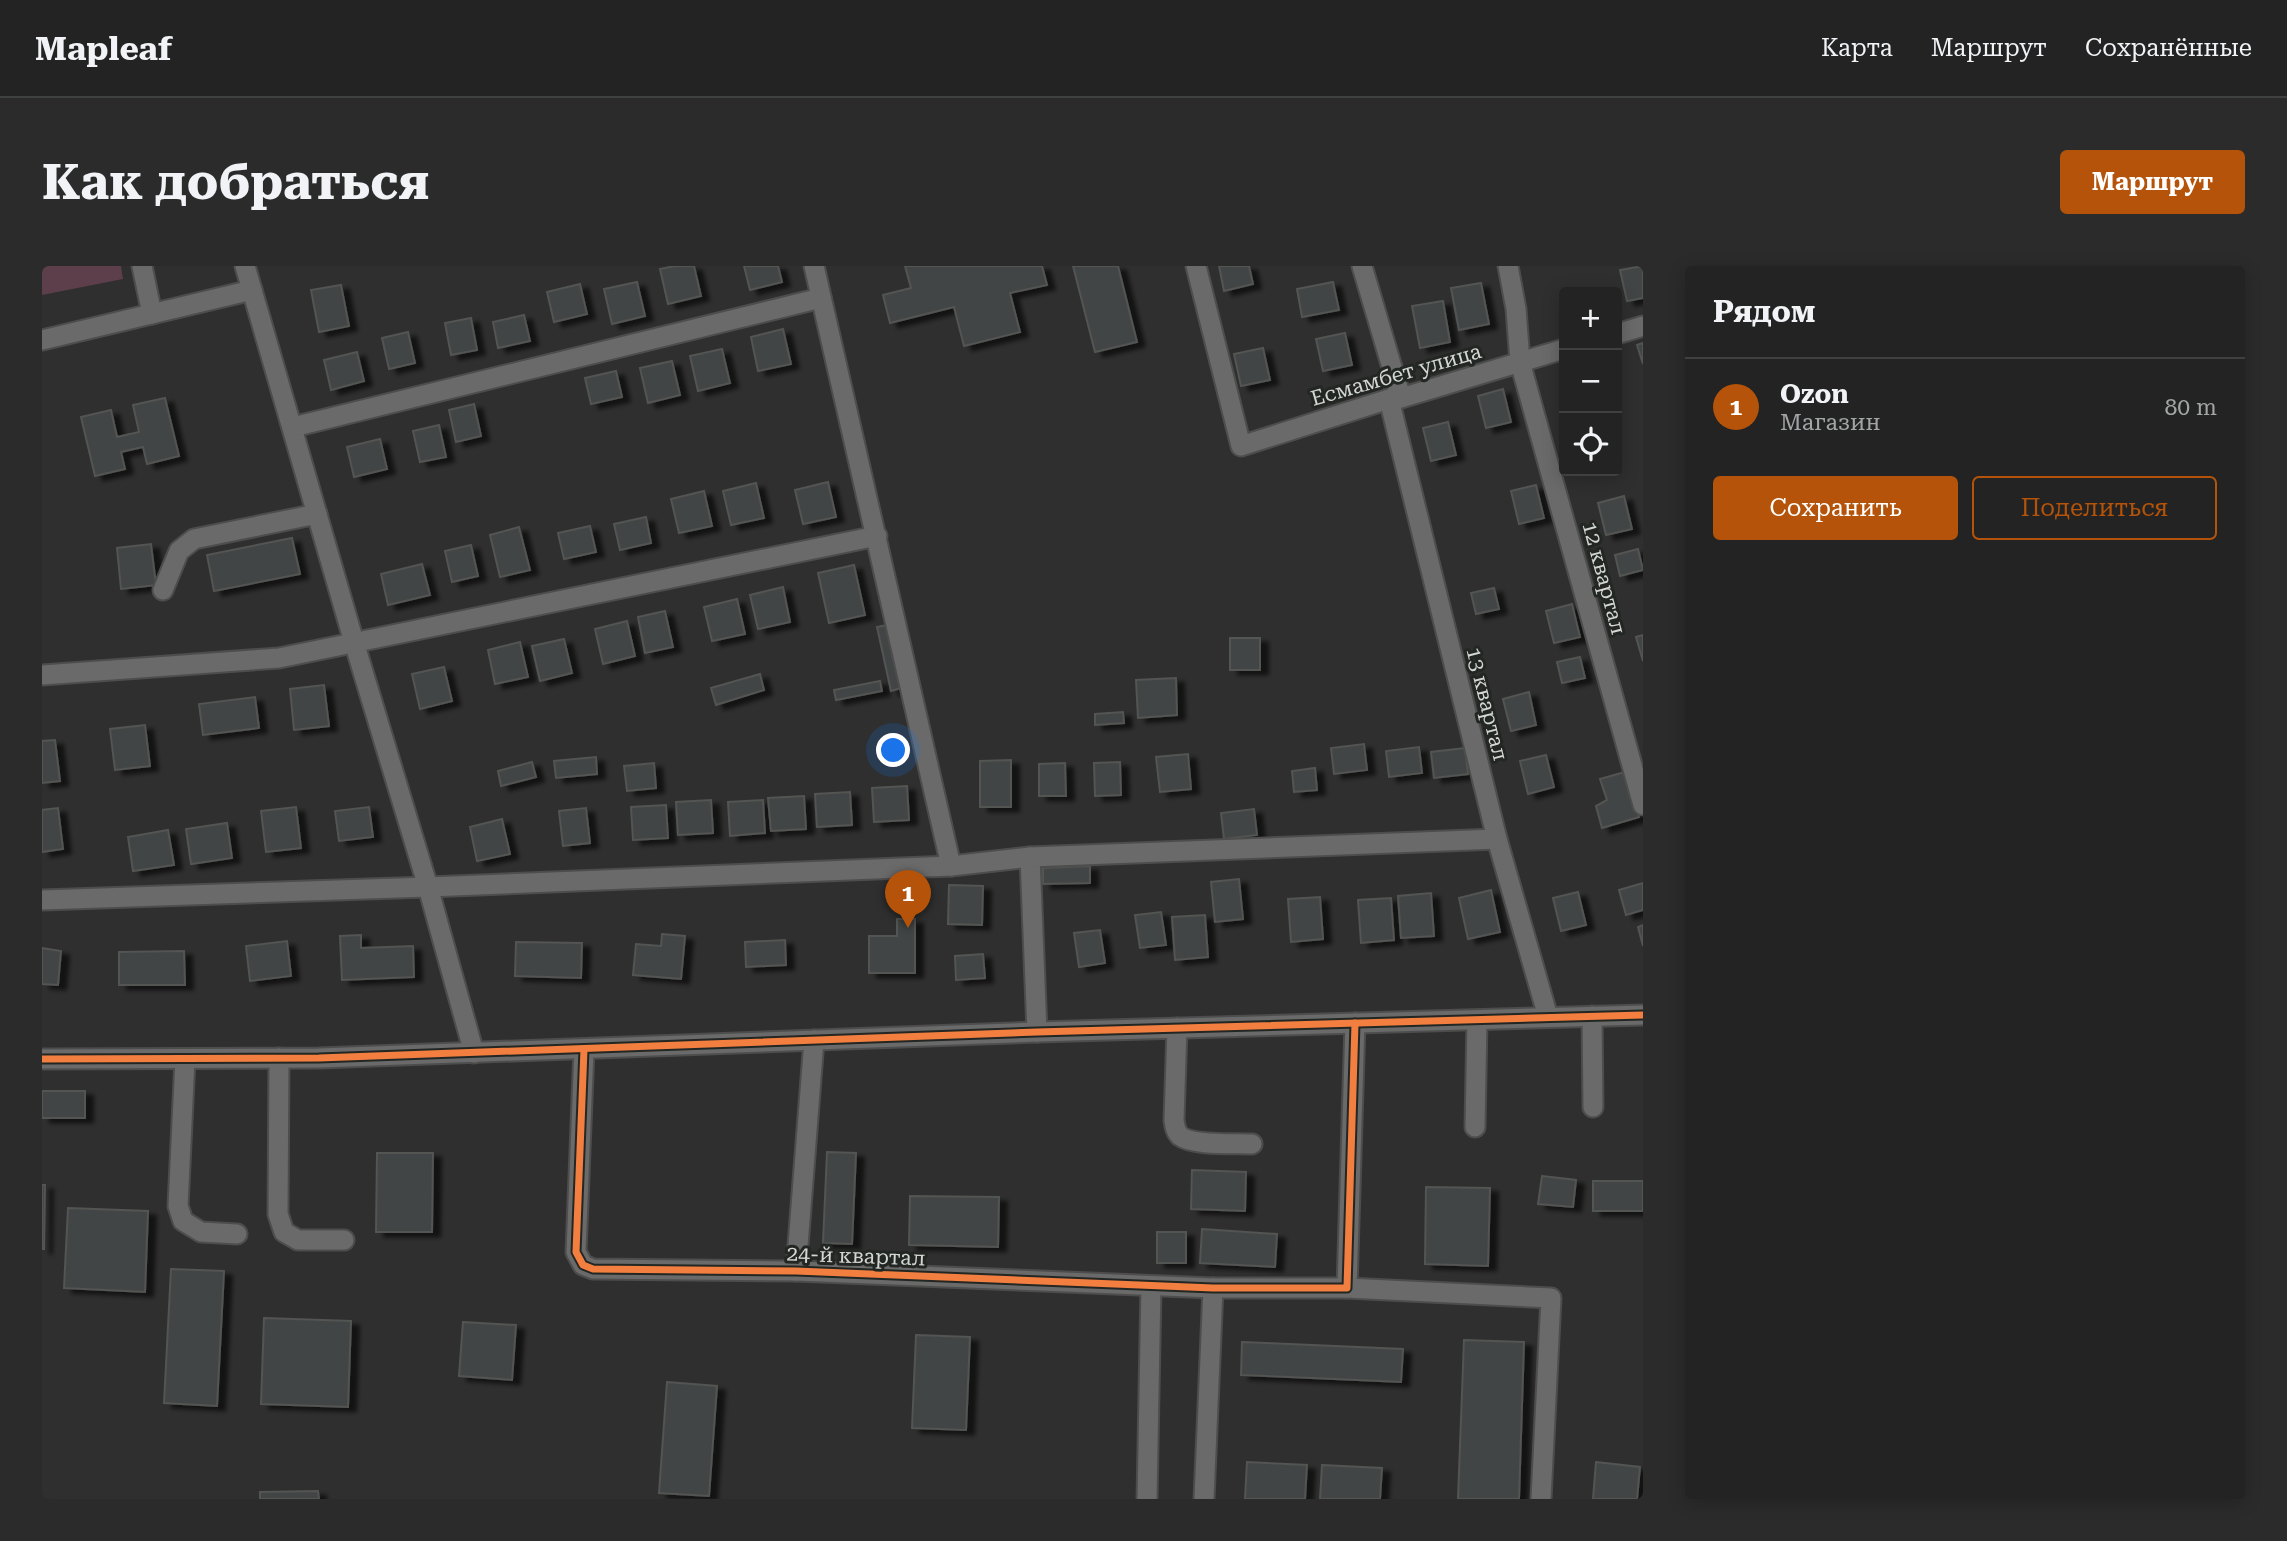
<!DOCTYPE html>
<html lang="ru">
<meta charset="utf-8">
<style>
:root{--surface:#222322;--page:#2a2b2a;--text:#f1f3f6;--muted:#a2a4a5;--line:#3f4040;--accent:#b45309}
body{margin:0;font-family:"Roboto Serif",serif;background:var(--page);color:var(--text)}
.controls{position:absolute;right:21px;top:21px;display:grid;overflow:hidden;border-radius:7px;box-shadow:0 4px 18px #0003}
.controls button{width:63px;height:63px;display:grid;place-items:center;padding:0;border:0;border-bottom:2px solid var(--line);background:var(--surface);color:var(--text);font:35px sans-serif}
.you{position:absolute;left:852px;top:485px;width:24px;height:24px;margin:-18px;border:5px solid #fff;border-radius:50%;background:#1a73e8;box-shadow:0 0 0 10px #1a73e833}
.badge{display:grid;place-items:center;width:46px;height:46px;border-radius:50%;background:var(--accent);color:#fff;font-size:23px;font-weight:700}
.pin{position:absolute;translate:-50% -58px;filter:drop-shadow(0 2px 4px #0008)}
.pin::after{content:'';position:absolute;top:37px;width:24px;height:21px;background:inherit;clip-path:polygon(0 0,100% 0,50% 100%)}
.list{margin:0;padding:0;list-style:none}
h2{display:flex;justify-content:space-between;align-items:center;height:91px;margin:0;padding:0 28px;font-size:30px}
h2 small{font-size:23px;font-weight:400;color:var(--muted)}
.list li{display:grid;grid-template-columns:46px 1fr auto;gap:21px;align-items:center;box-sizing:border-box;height:98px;padding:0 28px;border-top:2px solid var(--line)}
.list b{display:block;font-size:26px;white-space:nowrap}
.list p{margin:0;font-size:23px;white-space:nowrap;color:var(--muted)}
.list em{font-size:23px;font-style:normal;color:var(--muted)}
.actions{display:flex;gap:14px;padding:21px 28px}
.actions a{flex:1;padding:16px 0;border:2px solid var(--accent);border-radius:7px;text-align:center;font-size:24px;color:var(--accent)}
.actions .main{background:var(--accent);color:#fff}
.icon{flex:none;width:38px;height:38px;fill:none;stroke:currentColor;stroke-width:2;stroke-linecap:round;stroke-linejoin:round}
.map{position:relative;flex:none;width:1601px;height:1233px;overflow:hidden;border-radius:7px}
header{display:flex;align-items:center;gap:42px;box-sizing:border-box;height:98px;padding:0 35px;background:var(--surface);border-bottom:2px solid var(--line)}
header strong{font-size:33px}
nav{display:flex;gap:38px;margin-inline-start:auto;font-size:24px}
.intro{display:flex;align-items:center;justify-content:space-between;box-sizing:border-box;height:168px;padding:0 42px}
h1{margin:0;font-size:49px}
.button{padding:18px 32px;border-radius:7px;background:var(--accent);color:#fff;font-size:24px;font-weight:700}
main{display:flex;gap:42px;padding:0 42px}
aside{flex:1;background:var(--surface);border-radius:7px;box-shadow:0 4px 18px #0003}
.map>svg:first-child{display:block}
</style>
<header>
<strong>Mapleaf</strong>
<nav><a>Карта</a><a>Маршрут</a><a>Сохранённые</a></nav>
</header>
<div class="intro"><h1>Как добраться</h1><a class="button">Маршрут</a></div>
<main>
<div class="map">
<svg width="1601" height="1233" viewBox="0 0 1601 1233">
<defs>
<filter id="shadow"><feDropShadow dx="8" dy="4.5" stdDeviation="2" flood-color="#0009"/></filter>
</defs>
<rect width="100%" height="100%" fill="#2e2f2e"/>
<polygon fill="#5d3f4b" points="0,0 79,0 81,13 0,29"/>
<g fill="#434544" stroke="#535453" stroke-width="2" filter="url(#shadow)">
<polygon points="633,0 652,0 659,30 626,38 618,3"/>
<polygon points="702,0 736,0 740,16 708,24"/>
<polygon points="863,0 1000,0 1005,19 968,27 978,66 922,80 912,41 848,57 841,29 869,22"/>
<polygon points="1031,0 1076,0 1095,76 1053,86"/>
<polygon points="1177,0 1207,0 1211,18 1182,25"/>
<polygon points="1601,0 1601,32 1585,35 1578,4"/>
<polygon points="595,16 603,50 570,58 562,23"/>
<polygon points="1291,16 1297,44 1260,51 1255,23"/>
<polygon points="1439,17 1447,58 1417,64 1409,22"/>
<polygon points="538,18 545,48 512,56 505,26"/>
<polygon points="299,19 307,60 277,66 269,24"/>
<polygon points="1401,35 1408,76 1378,82 1370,40"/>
<polygon points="482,49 488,75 456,82 451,56"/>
<polygon points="429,52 435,84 409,89 403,57"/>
<polygon points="741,63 749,98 716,105 709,71"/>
<polygon points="366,66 373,97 347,103 340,72"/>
<polygon points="1303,67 1310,99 1281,105 1274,73"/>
<polygon points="1601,77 1601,98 1595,79"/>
<polygon points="1221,82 1228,114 1199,120 1192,88"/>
<polygon points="680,83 688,117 656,125 648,90"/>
<polygon points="315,86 322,115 289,124 282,94"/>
<polygon points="630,95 638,129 606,137 598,102"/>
<polygon points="574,105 580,131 549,138 543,112"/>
<polygon points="1461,123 1469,156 1444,162 1436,130"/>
<polygon points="123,132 137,190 105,198 101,181 79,186 83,203 53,210 39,151 69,144 75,171 97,166 91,139"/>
<polygon points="432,138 439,170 414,176 407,144"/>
<polygon points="1406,156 1414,189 1389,195 1381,162"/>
<polygon points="397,159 404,191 378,196 371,165"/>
<polygon points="338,173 345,203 312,211 305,181"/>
<polygon points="786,216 794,251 761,258 753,224"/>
<polygon points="714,217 722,252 689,259 681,225"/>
<polygon points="1494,219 1502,252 1477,258 1469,225"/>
<polygon points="662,225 670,260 637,267 629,233"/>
<polygon points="1582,230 1590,263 1564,269 1556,237"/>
<polygon points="604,251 609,277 578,284 572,258"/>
<polygon points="548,260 554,286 522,293 516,267"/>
<polygon points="477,261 488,304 458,311 448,269"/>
<polygon points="250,272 258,308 172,325 165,289"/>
<polygon points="109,278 114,319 79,323 75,282"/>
<polygon points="429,279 436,310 410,316 403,285"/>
<polygon points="1596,283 1601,304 1578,310 1573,289"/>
<polygon points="380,298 388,329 346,339 339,308"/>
<polygon points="812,299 823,349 787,357 776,307"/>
<polygon points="741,321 748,356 716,363 708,329"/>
<polygon points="1452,322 1457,343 1434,348 1429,327"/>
<polygon points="695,333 703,368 670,375 662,341"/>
<polygon points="1530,338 1538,371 1512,377 1504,345"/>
<polygon points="623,345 631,381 603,387 596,351"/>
<polygon points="585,355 593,390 561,398 553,363"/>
<polygon points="845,359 859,422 849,425 835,361"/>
<polygon points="1601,369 1601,395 1594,371"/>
<rect x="1188" y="372" width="30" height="32"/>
<polygon points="522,373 530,407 498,415 490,380"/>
<polygon points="478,376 486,411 453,418 446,384"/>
<polygon points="1538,391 1543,412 1520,417 1515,396"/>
<polygon points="402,401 410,435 378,443 370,408"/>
<polygon points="718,408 722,424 674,439 669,422"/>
<polygon points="1134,412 1135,449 1096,452 1094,414"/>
<polygon points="838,415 840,425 794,434 792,424"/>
<polygon points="282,419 287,460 252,464 248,423"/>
<polygon points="1487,426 1494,459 1469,465 1461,433"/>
<polygon points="213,431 217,462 161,469 157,438"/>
<polygon points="1081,446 1082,457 1053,459 1053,448"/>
<polygon points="103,459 108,500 73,504 68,463"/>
<polygon points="13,474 18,515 0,517 0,475"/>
<polygon points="1322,478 1325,504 1292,508 1289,482"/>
<polygon points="1377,481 1380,507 1347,511 1344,485"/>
<polygon points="1423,482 1426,508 1392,512 1389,486"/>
<polygon points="1146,488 1149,523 1118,526 1114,491"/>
<polygon points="1504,489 1512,521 1486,528 1478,495"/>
<polygon points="554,491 555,508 514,512 512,495"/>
<polygon points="969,494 969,541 938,541 938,495"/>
<polygon points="490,496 494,511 459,520 456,505"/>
<polygon points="1078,496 1079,529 1053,530 1052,497"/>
<polygon points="612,497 614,522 585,525 582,500"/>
<polygon points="1023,497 1024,530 997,530 997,498"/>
<polygon points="1273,502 1275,524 1252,526 1250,505"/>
<polygon points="1583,506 1597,551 1560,562 1554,540 1565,534 1558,513"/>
<polygon points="865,520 867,554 832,556 830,522"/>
<polygon points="808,526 810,559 775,561 773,528"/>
<polygon points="762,530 764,563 729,565 726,532"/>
<polygon points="669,534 671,567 636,569 634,536"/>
<polygon points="721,534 723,567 688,570 686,536"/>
<polygon points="624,539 626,572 591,574 589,541"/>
<polygon points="254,541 259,582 224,586 219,545"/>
<polygon points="327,541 331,571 297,575 293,545"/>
<polygon points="16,542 21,583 0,586 0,544"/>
<polygon points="544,542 548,577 521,580 517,545"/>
<polygon points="1212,543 1215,569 1182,573 1179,547"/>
<polygon points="460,553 468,588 435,595 428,561"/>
<polygon points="185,557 190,592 149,598 144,563"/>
<polygon points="126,564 132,599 91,605 86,571"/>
<polygon points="1048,600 1048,617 1001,618 1001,602"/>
<polygon points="1197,613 1201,653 1173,656 1169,616"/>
<polygon points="1601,617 1601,644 1584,649 1577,624"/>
<polygon points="907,619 941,620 940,659 906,658"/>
<polygon points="1449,624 1458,666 1426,673 1417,632"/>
<polygon points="1536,626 1544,659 1519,665 1511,632"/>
<polygon points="1389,627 1392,670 1359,672 1356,630"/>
<polygon points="1278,631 1281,673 1249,676 1246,633"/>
<polygon points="1349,632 1352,674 1319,677 1316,634"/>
<polygon points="1119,646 1124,679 1098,682 1093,649"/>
<polygon points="1163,649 1166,691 1133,694 1130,651"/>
<polygon points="855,653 873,653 873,707 827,707 827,670 855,670"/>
<polygon points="1601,659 1601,680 1596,661"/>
<polygon points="1058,664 1063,697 1037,701 1032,667"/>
<polygon points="620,668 643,670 639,713 591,709 594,678 619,680"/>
<polygon points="319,669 319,682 371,680 372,711 300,714 298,670"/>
<polygon points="743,674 744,699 704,701 703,676"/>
<polygon points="245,675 249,710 208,715 204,680"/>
<polygon points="474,676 540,677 539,712 473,710"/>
<polygon points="0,682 19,685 16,719 0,718"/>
<polygon points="142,685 143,719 77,719 77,686"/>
<polygon points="941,688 943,712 914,714 913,690"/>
<rect x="0" y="825" width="43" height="27"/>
<polygon points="785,886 814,887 810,978 781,977"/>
<polygon points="335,887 391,887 390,966 334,966"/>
<polygon points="1150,904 1204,906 1203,945 1149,943"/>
<polygon points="1500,910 1534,914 1531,941 1496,938"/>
<rect x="1551" y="915" width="50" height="30"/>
<polygon points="0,919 3,919 2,983 0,983"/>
<polygon points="1384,921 1448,922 1446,1000 1383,998"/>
<polygon points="868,930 957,931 956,981 867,979"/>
<polygon points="26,942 106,945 103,1026 22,1022"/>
<polygon points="1160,963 1235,968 1233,1001 1158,997"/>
<rect x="1115" y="966" width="29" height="31"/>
<polygon points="129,1003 182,1005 175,1140 122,1137"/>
<polygon points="222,1052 309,1055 306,1141 219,1138"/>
<polygon points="421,1056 474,1059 470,1114 417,1110"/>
<polygon points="874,1069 928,1071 924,1164 870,1162"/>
<polygon points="1422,1074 1482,1076 1477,1233 1416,1233"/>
<polygon points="1200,1076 1361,1083 1359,1116 1199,1109"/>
<polygon points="625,1116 675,1120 667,1230 617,1227"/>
<polygon points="1205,1196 1265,1199 1263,1233 1203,1233"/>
<polygon points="1554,1196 1598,1201 1595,1233 1551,1233"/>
<polygon points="1280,1199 1340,1202 1338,1233 1278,1233"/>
<polygon points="276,1225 277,1233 218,1233 218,1226"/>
</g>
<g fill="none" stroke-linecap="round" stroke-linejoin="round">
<defs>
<g id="minor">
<polyline points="100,0 110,48"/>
<polyline points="203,0 312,376 386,621 432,787"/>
<polyline points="772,0 909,600 988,591 995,766"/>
<polyline points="1154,0 1199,180 1347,133 1359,132 1522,83"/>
<polyline points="1320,0 1359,132"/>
<polyline points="1466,0 1474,43 1478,96 1601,539"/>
<polyline points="1575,68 1601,60"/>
<polyline points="0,74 210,24"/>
<polyline points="1347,133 1455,573 1506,751"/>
<polyline points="251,161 779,32"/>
<polyline points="121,324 137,285 152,273 275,248"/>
<polyline points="0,409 237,392 835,270"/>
<polyline points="988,591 1455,573"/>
<polyline points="0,634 386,621 909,600"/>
<polyline points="1550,750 1551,841"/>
<path d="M 1135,762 L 1132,854 C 1133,860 1133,865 1138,870 C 1151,880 1193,877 1210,878"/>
<polyline points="542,783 534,986 541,999 551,1003 754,1005 1171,1022 1305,1022 1509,1032 1499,1233"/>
<polyline points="237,792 236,948 242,966 256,974 302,974"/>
<polyline points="0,793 277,792 995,766 1601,749"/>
<polyline points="143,793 136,940 141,955 159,966 195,968"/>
<polyline points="1433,861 1435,754"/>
<polyline points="754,1005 772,774"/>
<polyline points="1305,1022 1313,757"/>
<polyline points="1105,1233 1109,1020"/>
<polyline points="1162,1233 1171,1022"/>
</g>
</defs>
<use href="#minor" stroke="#4c4d4c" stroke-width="23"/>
<use href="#minor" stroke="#696a69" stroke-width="19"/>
<defs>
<g id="cycleway">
<polyline points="542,783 534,986 541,999 551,1003 754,1005 1171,1022 1305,1022 1313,757"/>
<polyline points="0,793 277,792 995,766 1601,749"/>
</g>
</defs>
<use href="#cycleway" stroke="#232723" stroke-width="11"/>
<use href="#cycleway" stroke="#f27e40" stroke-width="7"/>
</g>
<g text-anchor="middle" stroke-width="6" stroke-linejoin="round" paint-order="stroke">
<g font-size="21" fill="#d4d6d4" stroke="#232723">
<text transform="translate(1354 109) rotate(-16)" y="7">Есмамбет улица</text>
<text transform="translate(1562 312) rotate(75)" y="7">12 квартал</text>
<text transform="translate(1445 438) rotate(76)" y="7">13 квартал</text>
<text transform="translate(814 990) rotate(2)" y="7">24-й квартал</text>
</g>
</g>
</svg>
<div class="controls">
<button>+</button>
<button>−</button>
<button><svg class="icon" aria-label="locate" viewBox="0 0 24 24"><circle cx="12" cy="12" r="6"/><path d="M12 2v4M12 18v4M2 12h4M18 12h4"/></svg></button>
</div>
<div class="you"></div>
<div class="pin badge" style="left:866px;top:662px">1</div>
</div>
<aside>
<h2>Рядом<small></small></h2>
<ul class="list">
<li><span class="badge">1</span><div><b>Ozon</b><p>Магазин</p></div><em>80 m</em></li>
</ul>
<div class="actions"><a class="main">Сохранить</a><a>Поделиться</a></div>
</aside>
</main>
